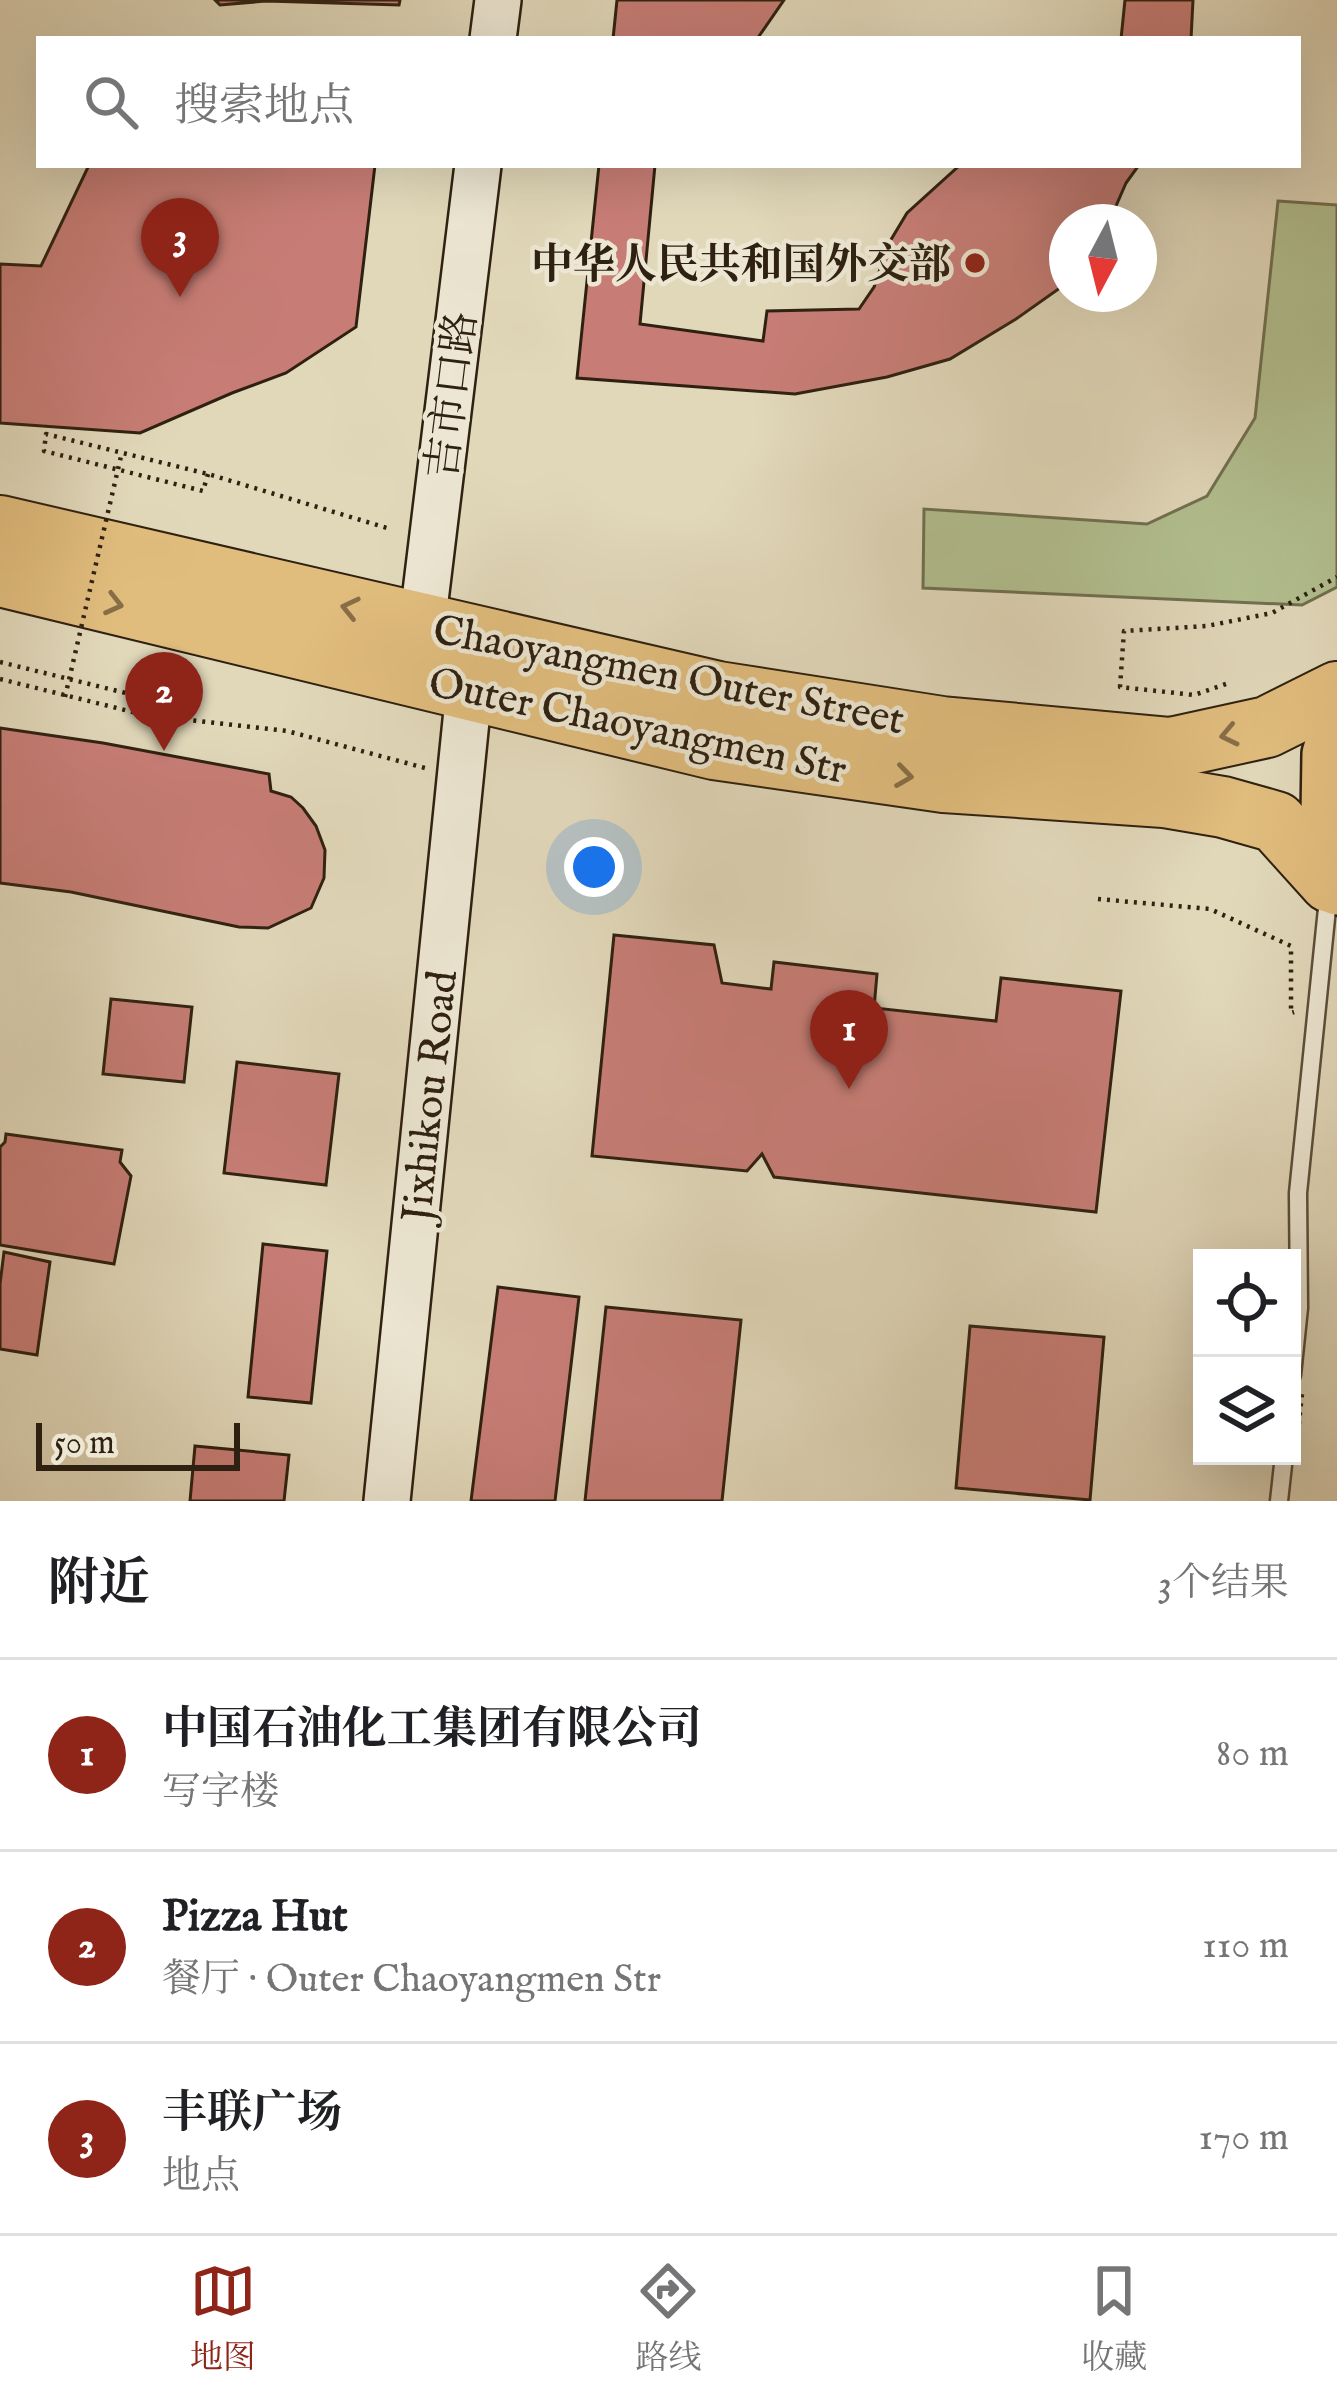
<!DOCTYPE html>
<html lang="zh">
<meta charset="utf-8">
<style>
:root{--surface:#fff;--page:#f6f6f6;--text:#202124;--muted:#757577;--line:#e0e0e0;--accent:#8f2418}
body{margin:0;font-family:"IM FELL English","Noto Serif SC",serif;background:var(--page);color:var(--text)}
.controls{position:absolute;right:36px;bottom:36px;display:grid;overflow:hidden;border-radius:0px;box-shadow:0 12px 48px #0002}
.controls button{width:108px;height:108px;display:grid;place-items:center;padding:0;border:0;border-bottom:3px solid var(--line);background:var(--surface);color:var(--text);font:60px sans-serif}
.compass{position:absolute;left:1049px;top:204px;width:108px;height:108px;border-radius:50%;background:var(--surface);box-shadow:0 12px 48px #0002;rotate:187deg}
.scale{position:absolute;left:36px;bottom:30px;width:204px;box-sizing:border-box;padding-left:12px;border:6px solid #2f2111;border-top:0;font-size:33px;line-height:42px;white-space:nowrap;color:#2f2111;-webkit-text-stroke:9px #ece6d2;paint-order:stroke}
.you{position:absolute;left:594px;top:867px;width:42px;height:42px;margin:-30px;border:9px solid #fff;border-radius:50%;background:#1a73e8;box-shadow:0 0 0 18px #1a73e833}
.badge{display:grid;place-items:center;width:78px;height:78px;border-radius:50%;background:var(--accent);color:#fff;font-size:39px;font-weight:700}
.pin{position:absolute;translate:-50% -99px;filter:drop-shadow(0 3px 6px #0008)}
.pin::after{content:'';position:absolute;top:63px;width:42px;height:36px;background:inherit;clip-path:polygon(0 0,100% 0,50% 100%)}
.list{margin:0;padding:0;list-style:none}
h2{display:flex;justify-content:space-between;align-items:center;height:156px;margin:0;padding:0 48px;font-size:51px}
h2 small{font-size:39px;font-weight:400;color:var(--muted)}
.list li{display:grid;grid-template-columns:78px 1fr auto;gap:36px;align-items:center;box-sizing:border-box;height:192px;padding:0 48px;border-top:3px solid var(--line)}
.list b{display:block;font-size:45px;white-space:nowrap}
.list p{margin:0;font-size:39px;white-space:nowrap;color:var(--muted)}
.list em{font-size:39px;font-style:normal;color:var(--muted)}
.icon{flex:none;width:66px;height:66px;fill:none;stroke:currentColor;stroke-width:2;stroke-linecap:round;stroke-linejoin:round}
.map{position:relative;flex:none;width:1337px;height:1501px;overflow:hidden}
.search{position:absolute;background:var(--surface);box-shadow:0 12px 48px #0002;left:36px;right:36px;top:36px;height:132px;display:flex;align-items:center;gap:30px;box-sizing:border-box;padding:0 42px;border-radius:0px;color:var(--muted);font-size:45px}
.sheet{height:732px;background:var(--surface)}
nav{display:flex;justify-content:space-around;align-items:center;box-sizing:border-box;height:168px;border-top:3px solid var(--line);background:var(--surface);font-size:33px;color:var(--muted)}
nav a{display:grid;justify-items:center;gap:6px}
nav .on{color:var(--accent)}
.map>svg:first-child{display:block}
</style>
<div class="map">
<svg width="1337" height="1501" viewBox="0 0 1337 1501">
<rect width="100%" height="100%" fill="#e1d8ba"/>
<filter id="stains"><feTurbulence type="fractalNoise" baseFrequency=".00167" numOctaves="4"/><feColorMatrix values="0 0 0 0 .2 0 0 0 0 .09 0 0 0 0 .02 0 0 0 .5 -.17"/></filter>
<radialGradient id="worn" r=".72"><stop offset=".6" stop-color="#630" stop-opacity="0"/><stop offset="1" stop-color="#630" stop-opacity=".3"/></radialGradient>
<polygon fill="#b2bf90" stroke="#707050" stroke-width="3" points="1278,201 1337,205 1337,587 1302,605 923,588 924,509 1147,524 1207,496 1255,418"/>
<g fill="#c77d76" stroke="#2f2111" stroke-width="3">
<polygon points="215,0 400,0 399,5 266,1 220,5"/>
<polygon points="617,0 784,0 757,39 613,39"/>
<polygon points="1125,0 1193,0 1191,39 1121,39"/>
<polygon points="89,165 375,165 356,327 286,373 232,393 140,433 0,423 0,264 41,266"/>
<polygon points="599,165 655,165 640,324 763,341 767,311 859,309 874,287 889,243 907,213 960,165 1139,165 1126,183 1109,222 1067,222 1067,283 1016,319 950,359 887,377 795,394 577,378"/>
<polygon points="0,728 103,743 269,774 271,791 291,797 303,808 316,826 325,850 324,878 311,908 268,928 239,927 71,892 0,883"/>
<polygon points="614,935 714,945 722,983 771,989 774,962 877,974 874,1008 996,1021 1001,978 1121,991 1096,1212 774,1177 762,1154 747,1171 592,1156"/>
<polygon points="111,999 192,1007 184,1082 103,1074"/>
<polygon points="237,1062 339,1074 326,1185 224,1173"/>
<polygon points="6,1134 122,1150 120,1162 131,1176 114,1264 0,1245 0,1147 5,1142"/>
<polygon points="263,1244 327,1251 311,1403 248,1397"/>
<polygon points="4,1252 50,1262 37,1355 0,1349 0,1284"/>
<polygon points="498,1287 579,1297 555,1501 471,1501"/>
<polygon points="606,1307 741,1320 722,1501 585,1501"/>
<polygon points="970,1326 1104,1337 1090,1500 956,1488"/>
<polygon points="195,1446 289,1455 284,1501 190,1501"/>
</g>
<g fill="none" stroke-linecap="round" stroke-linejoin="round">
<defs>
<g id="lane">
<polyline points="1292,1375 1299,1308 1298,1193 1329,889"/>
<polyline points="1279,1501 1284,1456"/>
</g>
<g id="secondary">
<polyline points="493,39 498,0"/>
<polyline points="422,625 478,165"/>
<polyline points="387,1501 469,691"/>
</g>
<polyline id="primary" points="1337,725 1328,754 1327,815 1330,882 1337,889"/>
<g id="highway">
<polyline points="0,526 718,692 942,727 1171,748 1267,727 1337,692"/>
<polyline points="0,576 714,749 944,782 1164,797 1223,807 1276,822 1330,882"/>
</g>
</defs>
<use href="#lane" stroke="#5c4f3b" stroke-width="21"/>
<use href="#secondary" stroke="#2f2111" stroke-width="50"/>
<use href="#primary" stroke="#2f2111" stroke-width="56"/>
<use href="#highway" stroke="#2f2111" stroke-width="64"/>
<g stroke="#2f2111" stroke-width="4.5" stroke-dasharray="3 6" stroke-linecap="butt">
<polyline points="208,474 203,491 44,451 46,434 208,474 387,528"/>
<polyline points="0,662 150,699 145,715"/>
<polyline points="0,679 145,715 287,731 425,768"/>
<polyline points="1226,684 1194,695 1120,687 1124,631 1207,626 1272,613 1337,577"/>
<polyline points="1098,899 1210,909 1291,946 1291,1013 1294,1012"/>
<polyline points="1297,1442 1302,1394"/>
</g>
<use href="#lane" stroke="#ece6d2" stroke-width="16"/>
<use href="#secondary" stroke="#ece6d2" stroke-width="45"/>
<use href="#primary" stroke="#e0bc7d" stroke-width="51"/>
<use href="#highway" stroke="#e0bc7d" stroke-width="60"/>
<polyline stroke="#2f2111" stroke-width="4.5" stroke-dasharray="3 6" stroke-linecap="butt" points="65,697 122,452"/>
</g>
<defs><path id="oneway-chevron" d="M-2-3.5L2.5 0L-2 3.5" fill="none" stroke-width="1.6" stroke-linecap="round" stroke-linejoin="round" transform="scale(3)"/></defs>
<g stroke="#886e47">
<use href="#oneway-chevron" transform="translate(114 604) rotate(14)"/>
<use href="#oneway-chevron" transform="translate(350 608) rotate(-167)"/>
<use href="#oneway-chevron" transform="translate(1229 735) rotate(168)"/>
<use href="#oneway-chevron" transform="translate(904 776) rotate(8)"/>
</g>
<circle fill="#8f2418" stroke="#ece6d2" stroke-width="4.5" cx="975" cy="263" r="12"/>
<g text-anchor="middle" stroke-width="9" stroke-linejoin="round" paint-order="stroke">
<g font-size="42" font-weight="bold" fill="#2f2111" stroke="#ece6d2" text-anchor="end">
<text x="951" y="278">中华人民共和国外交部</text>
</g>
<g font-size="42" fill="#2f2111" stroke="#ece6d2">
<text transform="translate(450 395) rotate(-83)" y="15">吉市口路</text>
<text transform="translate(669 673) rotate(11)" y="15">Chaoyangmen Outer Street</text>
<text transform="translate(638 724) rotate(12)" y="15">Outer Chaoyangmen Str</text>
<text transform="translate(428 1096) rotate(-84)" y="15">Jixhikou Road</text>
</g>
</g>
<rect width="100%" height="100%" filter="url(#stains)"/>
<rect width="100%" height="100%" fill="url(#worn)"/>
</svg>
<div class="controls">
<button><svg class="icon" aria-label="locate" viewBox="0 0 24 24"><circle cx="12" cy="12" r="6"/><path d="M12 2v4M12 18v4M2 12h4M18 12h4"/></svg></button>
<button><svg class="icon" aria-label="layers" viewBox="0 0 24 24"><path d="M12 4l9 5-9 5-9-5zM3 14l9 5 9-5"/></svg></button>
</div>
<svg class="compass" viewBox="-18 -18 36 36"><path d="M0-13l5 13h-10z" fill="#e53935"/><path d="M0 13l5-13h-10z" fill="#757577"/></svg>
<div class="scale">50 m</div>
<div class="you"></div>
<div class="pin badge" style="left:849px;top:1089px">1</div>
<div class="pin badge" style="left:164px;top:751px">2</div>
<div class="pin badge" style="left:180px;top:297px">3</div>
<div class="search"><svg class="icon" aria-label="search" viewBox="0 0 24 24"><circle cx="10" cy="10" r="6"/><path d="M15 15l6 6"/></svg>搜索地点</div>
</div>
<section class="sheet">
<h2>附近<small>3个结果</small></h2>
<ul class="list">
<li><span class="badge">1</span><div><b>中国石油化工集团有限公司</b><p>写字楼</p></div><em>80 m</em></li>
<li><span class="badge">2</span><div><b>Pizza Hut</b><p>餐厅 · Outer Chaoyangmen Str</p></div><em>110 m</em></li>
<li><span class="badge">3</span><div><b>丰联广场</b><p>地点</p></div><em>170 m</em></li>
</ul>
</section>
<nav>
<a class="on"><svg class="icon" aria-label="map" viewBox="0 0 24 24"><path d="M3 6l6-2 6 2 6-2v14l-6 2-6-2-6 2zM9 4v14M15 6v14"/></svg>地图</a>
<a><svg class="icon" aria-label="directions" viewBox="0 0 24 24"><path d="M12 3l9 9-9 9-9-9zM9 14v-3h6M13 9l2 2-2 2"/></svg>路线</a>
<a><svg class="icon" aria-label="saved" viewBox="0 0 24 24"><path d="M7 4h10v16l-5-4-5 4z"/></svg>收藏</a>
</nav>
